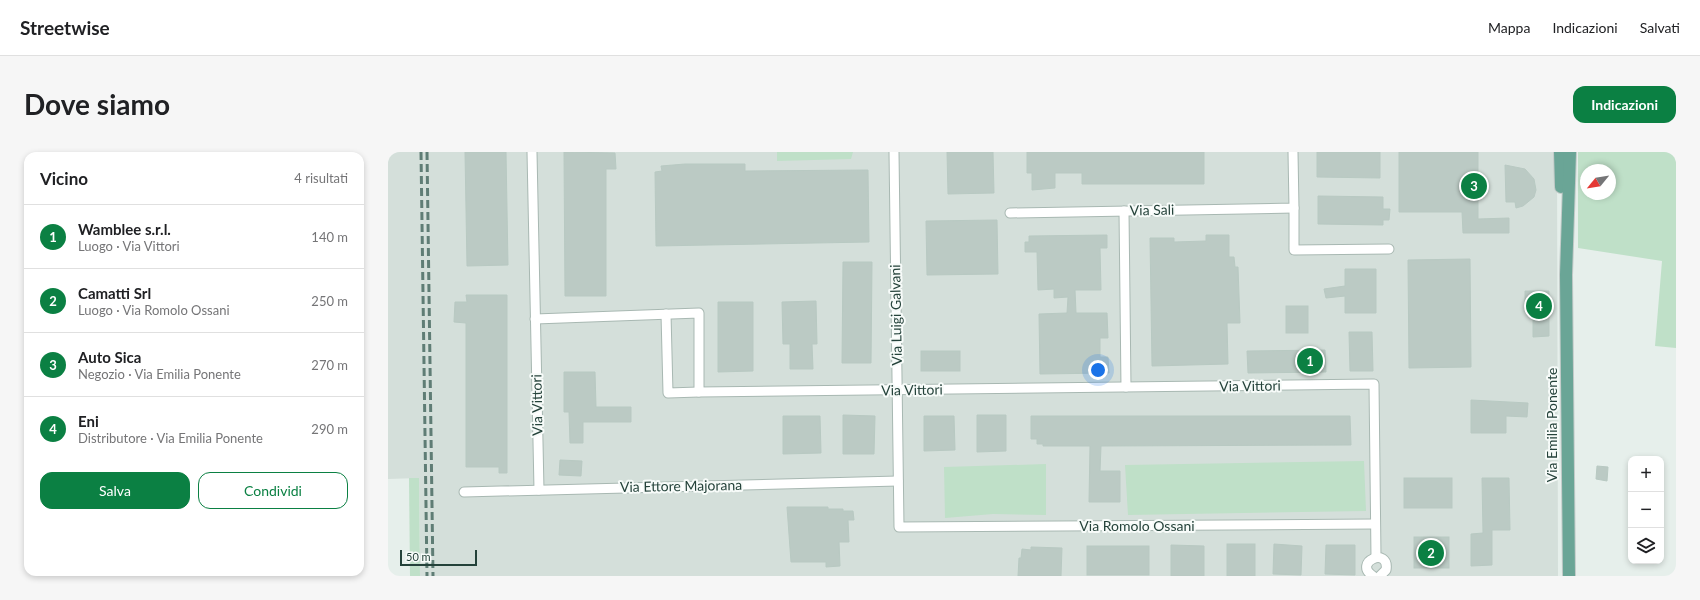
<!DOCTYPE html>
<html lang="it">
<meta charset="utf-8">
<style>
:root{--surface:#fff;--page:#f6f6f6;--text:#202124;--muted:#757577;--line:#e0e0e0;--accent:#0b8043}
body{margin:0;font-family:Lato,sans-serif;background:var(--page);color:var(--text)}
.controls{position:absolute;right:12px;bottom:12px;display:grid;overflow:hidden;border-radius:8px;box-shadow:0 2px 6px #0003}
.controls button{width:36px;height:36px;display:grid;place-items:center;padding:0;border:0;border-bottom:1px solid var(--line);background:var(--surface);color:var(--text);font:20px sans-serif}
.compass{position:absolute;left:1192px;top:12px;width:36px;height:36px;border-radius:50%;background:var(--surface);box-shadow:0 2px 6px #0003;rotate:240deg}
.scale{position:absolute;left:12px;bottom:10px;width:77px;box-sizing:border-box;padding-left:4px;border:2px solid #24423a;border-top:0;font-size:11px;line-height:14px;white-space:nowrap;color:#24423a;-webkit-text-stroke:3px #f7fbf9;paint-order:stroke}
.you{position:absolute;left:710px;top:218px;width:14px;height:14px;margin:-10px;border:3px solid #fff;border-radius:50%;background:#1a73e8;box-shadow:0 0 0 6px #1a73e833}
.badge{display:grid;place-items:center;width:26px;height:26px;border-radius:50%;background:var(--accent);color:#fff;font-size:13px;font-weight:700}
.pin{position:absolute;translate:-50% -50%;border:2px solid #fff;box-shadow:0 1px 4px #0006}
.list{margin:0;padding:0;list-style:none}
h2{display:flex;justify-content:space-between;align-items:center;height:52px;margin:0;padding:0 16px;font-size:17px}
h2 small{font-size:13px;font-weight:400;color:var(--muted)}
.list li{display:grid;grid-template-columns:26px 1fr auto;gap:12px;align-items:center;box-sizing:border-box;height:64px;padding:0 16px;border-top:1px solid var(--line)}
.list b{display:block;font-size:15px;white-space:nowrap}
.list p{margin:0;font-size:13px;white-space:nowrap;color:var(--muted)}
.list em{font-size:13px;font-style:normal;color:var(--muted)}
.actions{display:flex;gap:8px;padding:12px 16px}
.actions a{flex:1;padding:9px 0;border:1px solid var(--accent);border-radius:12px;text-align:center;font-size:14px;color:var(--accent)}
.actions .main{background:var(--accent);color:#fff}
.icon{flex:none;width:22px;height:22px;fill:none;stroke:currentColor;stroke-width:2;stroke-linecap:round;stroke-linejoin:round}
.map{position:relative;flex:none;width:1288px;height:424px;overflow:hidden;border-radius:12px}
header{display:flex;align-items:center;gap:24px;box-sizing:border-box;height:56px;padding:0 20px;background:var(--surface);border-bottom:1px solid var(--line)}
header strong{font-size:19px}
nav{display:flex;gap:22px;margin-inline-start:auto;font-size:14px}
.intro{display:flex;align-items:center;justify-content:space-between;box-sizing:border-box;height:96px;padding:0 24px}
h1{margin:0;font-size:28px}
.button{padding:10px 18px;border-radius:12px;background:var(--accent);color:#fff;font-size:14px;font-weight:700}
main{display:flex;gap:24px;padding:0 24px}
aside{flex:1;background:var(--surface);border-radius:12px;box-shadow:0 2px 6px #0003}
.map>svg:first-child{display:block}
</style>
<header>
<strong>Streetwise</strong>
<nav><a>Mappa</a><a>Indicazioni</a><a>Salvati</a></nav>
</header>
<div class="intro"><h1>Dove siamo</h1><a class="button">Indicazioni</a></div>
<main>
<aside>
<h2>Vicino<small>4 risultati</small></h2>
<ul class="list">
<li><span class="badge">1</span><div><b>Wamblee s.r.l.</b><p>Luogo · Via Vittori</p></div><em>140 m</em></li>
<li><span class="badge">2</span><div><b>Camatti Srl</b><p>Luogo · Via Romolo Ossani</p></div><em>250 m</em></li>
<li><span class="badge">3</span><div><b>Auto Sica</b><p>Negozio · Via Emilia Ponente</p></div><em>270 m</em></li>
<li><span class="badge">4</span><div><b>Eni</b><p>Distributore · Via Emilia Ponente</p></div><em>290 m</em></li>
</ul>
<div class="actions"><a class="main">Salva</a><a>Condividi</a></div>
</aside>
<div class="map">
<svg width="1288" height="424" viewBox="0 0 1288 424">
<rect width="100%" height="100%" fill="#e6efeb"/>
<polygon fill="#d4dfda" points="0,0 1169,0 1170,424 32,424 31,326 0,327"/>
<g fill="#bfe0c8" fill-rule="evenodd">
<polygon points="389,0 465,0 463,7 389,9"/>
<path d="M 1190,0 L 1288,0 L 1288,196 L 1267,194 L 1274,109 L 1190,96 ZM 1198,18 L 1222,18 L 1222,42 L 1198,42 Z"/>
<polygon points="976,309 978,359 740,363 737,313"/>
<polygon points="658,312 658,363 605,362 557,366 556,315"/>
<polygon points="21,326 31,326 32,424 22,424"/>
</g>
<g fill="#bbcac4" stroke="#b8c9c2">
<polygon points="77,0 118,0 120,113 79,114"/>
<polygon points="176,0 227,1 228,17 218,17 218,144 177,144"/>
<polygon points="559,0 605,0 606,41 560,42"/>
<polygon points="639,0 816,0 816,32 694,32 694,21 667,21 667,36 644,38 644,21 639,21"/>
<polygon points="929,0 992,0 992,26 929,25"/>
<polygon points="1011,0 1090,0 1090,67 1121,66 1121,81 1075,81 1074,60 1011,60"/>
<polygon points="297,12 357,12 357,19 480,18 481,90 268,94 267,20 274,19 273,14"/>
<polygon points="1117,13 1137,17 1146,27 1148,38 1146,45 1135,54 1128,56 1127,50 1118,50"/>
<polygon points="930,44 995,45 995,57 1002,57 1001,68 995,68 995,73 930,72"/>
<polygon points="609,68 610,122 539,123 538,69"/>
<polygon points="719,83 719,96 712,96 713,138 687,138 688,161 719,161 720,186 712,186 712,205 720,205 721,221 652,222 651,162 679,161 680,145 666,146 666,137 650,138 649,100 637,100 637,90 641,90 641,84"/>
<polygon points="818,83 841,83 841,105 846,105 847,115 850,115 852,171 839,171 840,212 764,214 762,86 786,86 786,90 818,89"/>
<polygon points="1082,107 1083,215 1021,216 1020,108"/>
<polygon points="455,110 484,110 483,211 454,211"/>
<polygon points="957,117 988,117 988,161 957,161 957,144 938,146 936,137 957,134"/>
<polygon points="1137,139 1161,139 1161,184 1145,185 1145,152 1137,152"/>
<polygon points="78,143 119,143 119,321 111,321 111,315 78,315 78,171 66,170 67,150 79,150"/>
<polygon points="428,149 429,192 424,192 425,217 402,217 402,192 395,192 394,150"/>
<polygon points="330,150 365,150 365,219 330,220"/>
<rect x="898" y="154" width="22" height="27"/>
<polygon points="961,180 984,180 985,219 962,219"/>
<polygon points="937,198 938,220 860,221 859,199"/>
<rect x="533" y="199" width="39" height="20"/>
<polygon points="176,220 207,220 208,255 243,255 243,270 195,270 195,291 182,291 181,260 176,260"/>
<polygon points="1083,248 1140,251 1139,265 1118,264 1118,281 1083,281"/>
<polygon points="455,263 487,264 486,302 455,302"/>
<polygon points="589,263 618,263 618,299 589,300"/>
<polygon points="395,264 432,264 433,301 395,302"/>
<polygon points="536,264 566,264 567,298 536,299"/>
<polygon points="643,264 962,264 963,293 713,294 712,319 732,319 732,350 701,350 702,294 655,294 655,292 649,292 649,287 643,287"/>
<polygon points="172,308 194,309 193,324 171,323"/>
<polygon points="1209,314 1220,315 1219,329 1208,327"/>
<rect x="1016" y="326" width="48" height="30"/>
<polygon points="1094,326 1121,326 1122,378 1104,378 1104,413 1083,414 1083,382 1095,381"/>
<polygon points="399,355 440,355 440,357 455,357 455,359 465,359 466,368 460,368 461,390 451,390 452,414 438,415 438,410 403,410"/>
<rect x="1026" y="385" width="35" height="31"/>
<rect x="839" y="392" width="28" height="32"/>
<polygon points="886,392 914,394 913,423 885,422"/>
<polygon points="783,393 816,394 816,424 783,424"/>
<polygon points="938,393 967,393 967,423 937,422"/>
<rect x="699" y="394" width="62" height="29"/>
<polygon points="643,395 674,396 673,424 630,424 631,406 633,406 634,397 643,398"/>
</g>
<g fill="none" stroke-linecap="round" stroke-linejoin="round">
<defs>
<g id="minor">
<polyline points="144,0 151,338"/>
<polyline points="506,0 511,375 987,372"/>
<polyline points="906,56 906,98 1001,97"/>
<polyline points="736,59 738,235"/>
<polyline points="622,61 906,56 905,0"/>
<polyline points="278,162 280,241 311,240"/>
<polyline points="147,167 311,161 311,240 986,232 988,405"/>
<polyline points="76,340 510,329"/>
<path d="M 985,424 C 964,410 1002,394 998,418 L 992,424"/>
</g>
<g id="primary">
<polyline points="1172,0 1173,35"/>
<polyline points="1181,424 1178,123 1182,0"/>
</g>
</defs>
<use href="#minor" stroke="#a8b8b2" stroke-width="11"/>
<use href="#primary" stroke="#c2cac8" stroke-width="14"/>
<use href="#minor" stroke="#fff" stroke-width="9"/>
<use href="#primary" stroke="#6aa596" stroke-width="12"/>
<g stroke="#5f7d75" stroke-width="3" stroke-dasharray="8 4" stroke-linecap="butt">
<polyline points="33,0 39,424"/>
<polyline points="39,0 45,424"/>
</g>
</g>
<g text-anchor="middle" stroke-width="4" stroke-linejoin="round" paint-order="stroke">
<g font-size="14" fill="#24423a" stroke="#f7fbf9">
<text transform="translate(764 58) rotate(-1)" y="5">Via Sali</text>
<text transform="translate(508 163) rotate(-91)" y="5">Via Luigi Galvani</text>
<text transform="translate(862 234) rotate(-1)" y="5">Via Vittori</text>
<text transform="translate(524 238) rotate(-1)" y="5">Via Vittori</text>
<text transform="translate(149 253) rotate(-91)" y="5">Via Vittori</text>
<text transform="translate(1164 273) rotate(-90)" y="5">Via Emilia Ponente</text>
<text transform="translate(293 334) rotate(-1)" y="5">Via Ettore Majorana</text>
<text x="749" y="379">Via Romolo Ossani</text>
</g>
</g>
</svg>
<div class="controls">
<button>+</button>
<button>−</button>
<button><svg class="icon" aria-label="layers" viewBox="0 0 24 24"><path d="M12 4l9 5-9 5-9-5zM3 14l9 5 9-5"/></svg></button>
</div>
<svg class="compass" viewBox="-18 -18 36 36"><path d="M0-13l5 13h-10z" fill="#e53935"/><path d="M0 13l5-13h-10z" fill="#757577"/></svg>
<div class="scale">50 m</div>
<div class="you"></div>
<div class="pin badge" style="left:922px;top:209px">1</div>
<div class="pin badge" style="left:1043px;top:401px">2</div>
<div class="pin badge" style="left:1086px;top:34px">3</div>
<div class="pin badge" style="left:1151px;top:154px">4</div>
</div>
</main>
